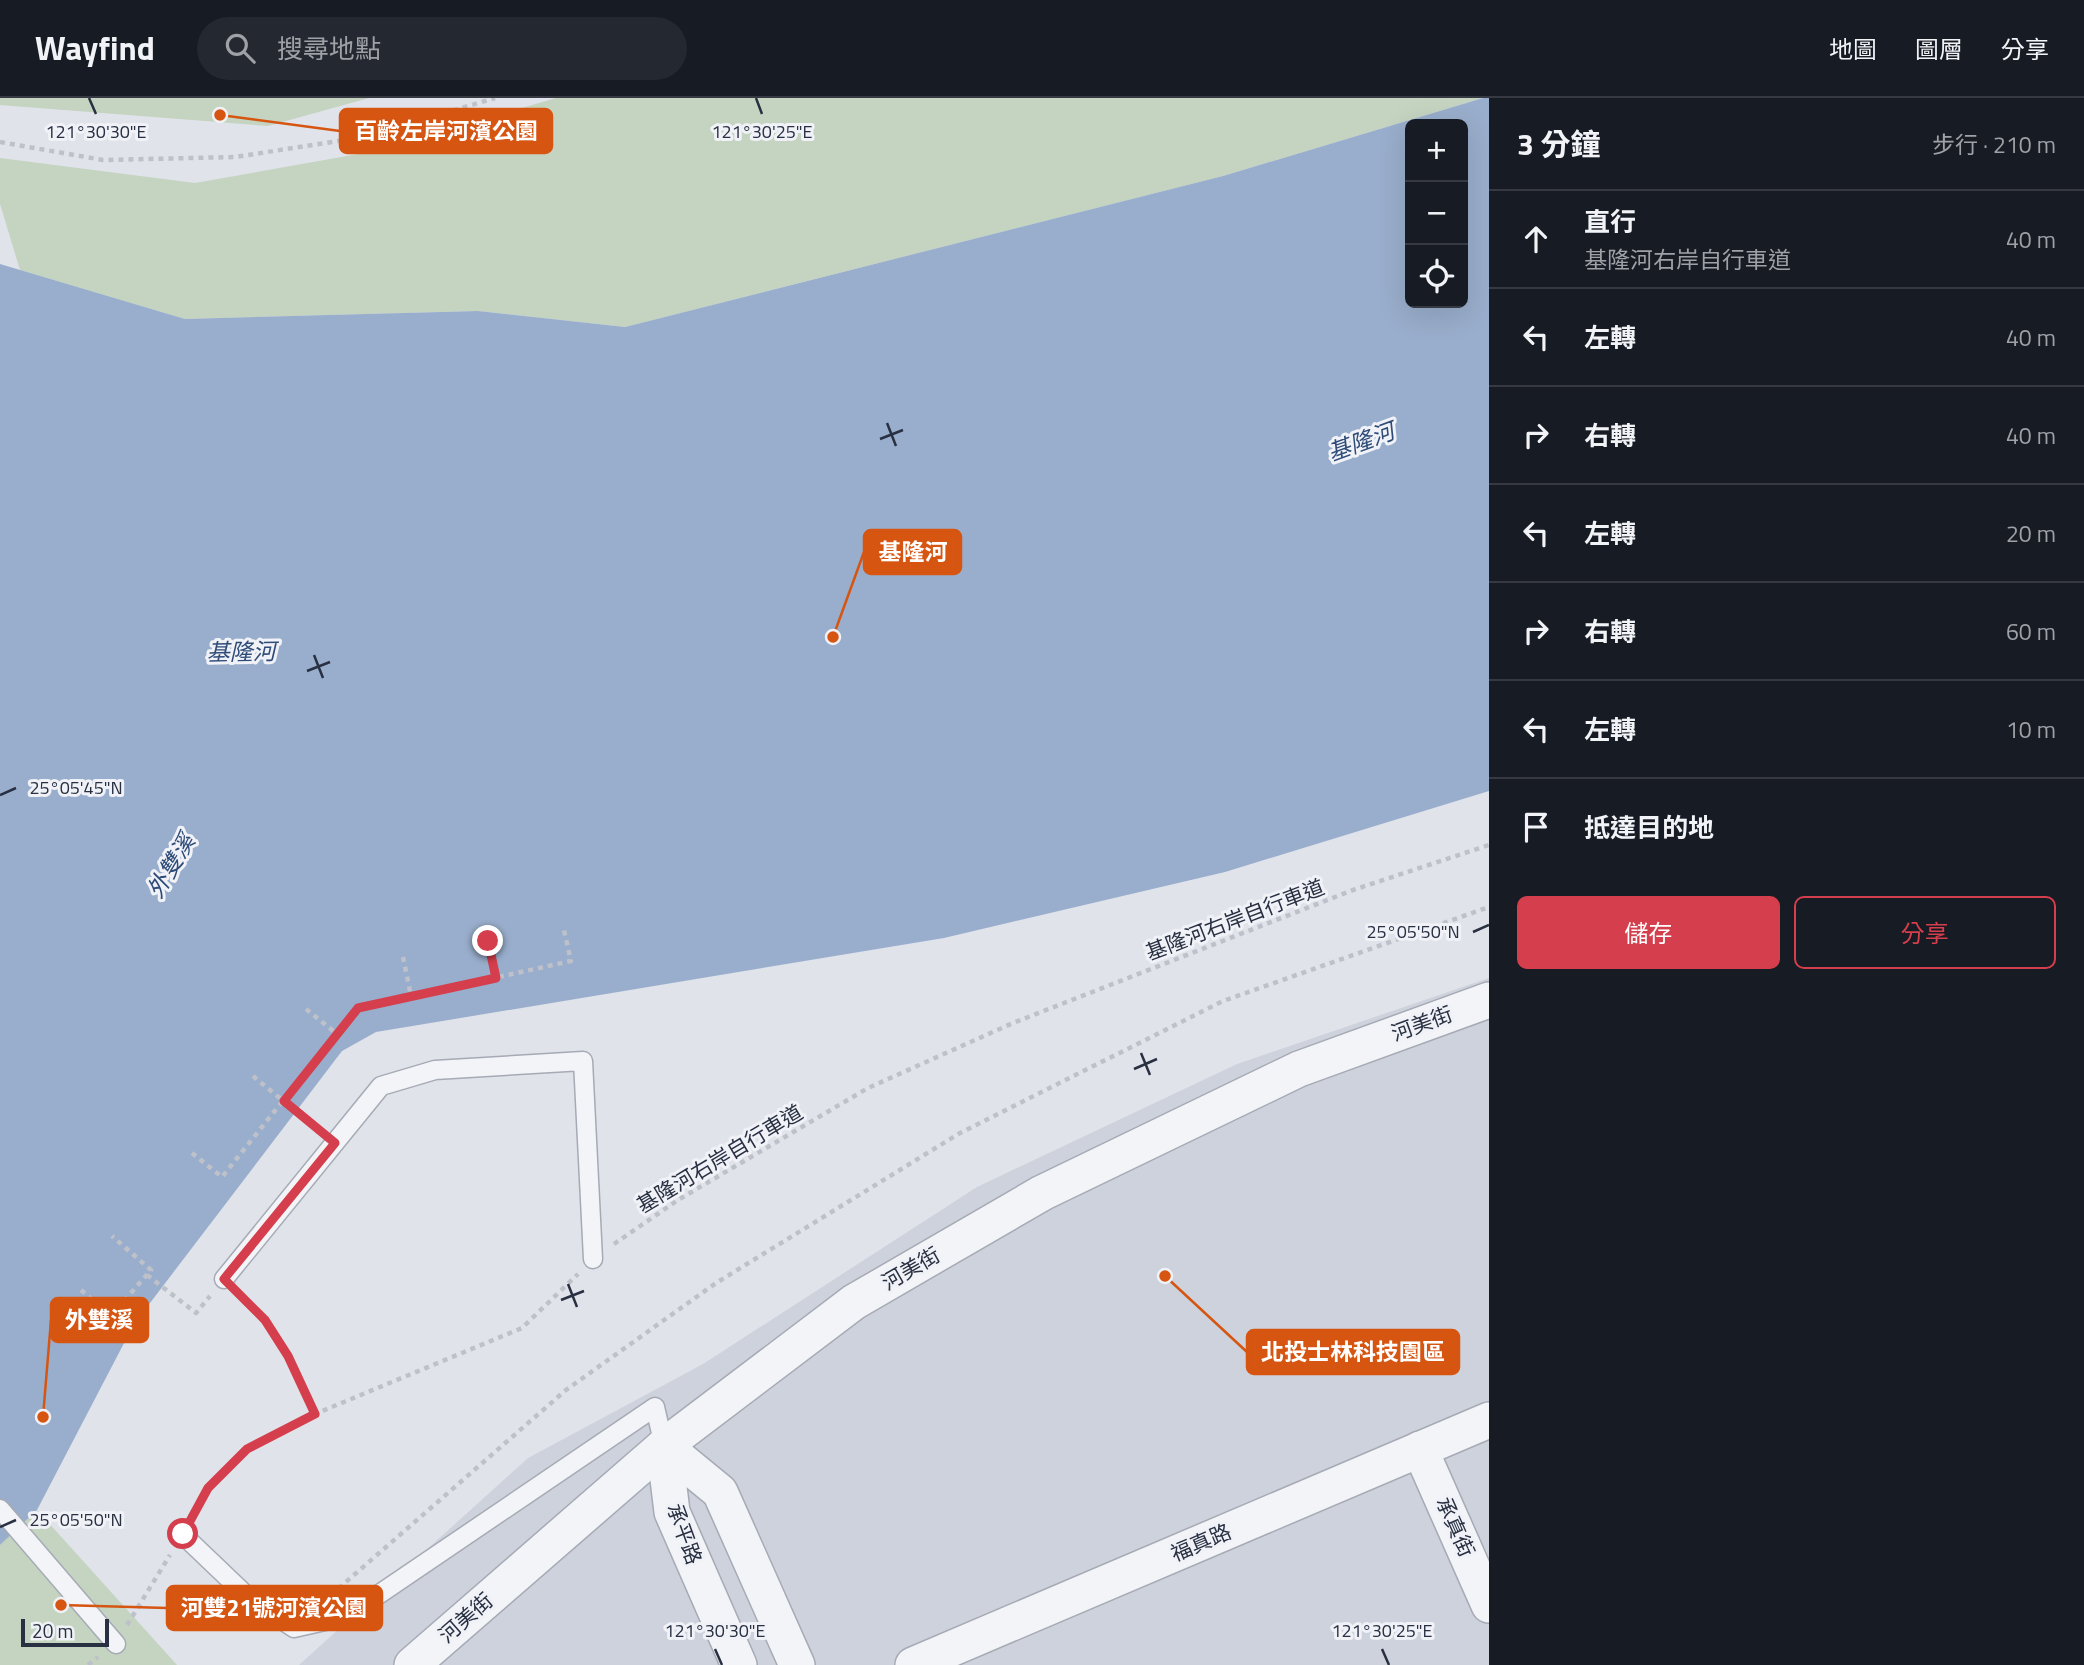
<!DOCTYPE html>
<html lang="zh-TW">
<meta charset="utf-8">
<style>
:root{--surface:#171b24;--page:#242831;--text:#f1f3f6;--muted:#9ea1a6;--line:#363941;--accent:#d53e4c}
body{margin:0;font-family:"Titillium Web","Noto Sans TC",sans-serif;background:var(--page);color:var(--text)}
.controls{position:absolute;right:21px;top:21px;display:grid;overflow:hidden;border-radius:10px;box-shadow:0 7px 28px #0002}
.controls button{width:63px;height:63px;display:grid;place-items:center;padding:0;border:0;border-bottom:2px solid var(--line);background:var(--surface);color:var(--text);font:35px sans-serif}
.scale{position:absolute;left:21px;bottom:18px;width:88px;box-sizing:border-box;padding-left:7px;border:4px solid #283042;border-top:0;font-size:19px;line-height:24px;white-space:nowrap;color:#283042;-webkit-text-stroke:5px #f0f2f7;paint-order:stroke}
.stop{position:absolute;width:21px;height:21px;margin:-16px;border:5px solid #d53e4c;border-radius:50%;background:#fff}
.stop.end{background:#d53e4c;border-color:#fff;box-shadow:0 2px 7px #0008}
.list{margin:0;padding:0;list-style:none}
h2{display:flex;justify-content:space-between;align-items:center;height:91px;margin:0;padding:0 28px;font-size:30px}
h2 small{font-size:23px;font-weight:400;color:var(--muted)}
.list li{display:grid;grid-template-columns:46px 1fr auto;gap:21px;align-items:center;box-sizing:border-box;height:98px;padding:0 28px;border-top:2px solid var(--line)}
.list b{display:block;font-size:26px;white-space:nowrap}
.list p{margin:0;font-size:23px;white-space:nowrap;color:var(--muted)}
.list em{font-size:23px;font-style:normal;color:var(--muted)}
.actions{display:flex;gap:14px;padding:21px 28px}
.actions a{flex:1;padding:16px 0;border:2px solid var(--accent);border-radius:10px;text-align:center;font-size:24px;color:var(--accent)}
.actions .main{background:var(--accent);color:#fff}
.icon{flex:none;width:38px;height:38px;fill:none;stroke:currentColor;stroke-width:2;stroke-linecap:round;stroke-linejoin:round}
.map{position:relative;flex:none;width:1489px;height:1567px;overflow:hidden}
header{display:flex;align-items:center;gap:42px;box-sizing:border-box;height:98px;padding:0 35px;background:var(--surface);border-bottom:2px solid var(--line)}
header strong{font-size:33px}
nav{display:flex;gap:38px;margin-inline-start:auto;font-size:24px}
.search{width:490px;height:63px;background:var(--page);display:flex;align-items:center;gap:18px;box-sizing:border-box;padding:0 24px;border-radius:38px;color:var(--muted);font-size:26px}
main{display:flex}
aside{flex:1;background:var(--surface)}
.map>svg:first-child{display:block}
</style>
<header>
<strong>Wayfind</strong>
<div class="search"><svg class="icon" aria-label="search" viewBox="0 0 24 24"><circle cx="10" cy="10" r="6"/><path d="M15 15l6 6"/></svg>搜尋地點</div>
<nav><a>地圖</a><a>圖層</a><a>分享</a></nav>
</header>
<main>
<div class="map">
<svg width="1489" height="1567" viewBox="0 0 1489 1567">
<rect width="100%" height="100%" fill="#e0e3ea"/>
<polygon fill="#ced2dc" points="1489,880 1489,1567 299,1567 528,1360 703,1266 977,1089 1237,966"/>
<g fill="#c4d4c1">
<polygon points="0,0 369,0 268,28 0,7"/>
<polygon points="556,0 1483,0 1223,78 625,229 478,213 185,221 20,172 0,106 0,60 195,85 375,53"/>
<polygon points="37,1412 177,1567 0,1567 0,1447"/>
</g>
<path fill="#99aecc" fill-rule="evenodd" d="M 1483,0 L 1489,0 L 1489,693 L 1225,774 L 944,840 L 376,934 L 342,953 L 134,1226 L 37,1412 L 0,1447 L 0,166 L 185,221 L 478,213 L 625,229 L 1223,78 ZM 1410,26 L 1463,26 L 1463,205 L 1410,205 Z"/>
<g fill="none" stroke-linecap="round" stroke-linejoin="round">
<defs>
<g id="lane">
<polyline points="224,1181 381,988 435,972 583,963 593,1161"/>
<polyline points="0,1411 116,1546"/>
<polyline points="182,1436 249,1500 294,1530 347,1518 655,1309 664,1348"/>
</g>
<g id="street">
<polyline points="664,1348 720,1394 797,1567"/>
<polyline points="664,1348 672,1414 739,1567"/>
<polyline points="1420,1351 1489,1507"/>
<polyline points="412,1567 664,1348 854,1204 1042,1095 1299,971 1489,902"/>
<polyline points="913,1567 1489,1322"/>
</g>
</defs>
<use href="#lane" stroke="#a5aab4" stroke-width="21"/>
<use href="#street" stroke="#a5aab4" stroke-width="38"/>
<g stroke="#bec1c9" stroke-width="4.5" stroke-dasharray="5 5" stroke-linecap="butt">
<polyline points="0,44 103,62 235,59 364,39 495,0"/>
<polyline points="488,843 496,880"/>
<polyline points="403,859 411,898"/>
<polyline points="306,911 337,936"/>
<polyline points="253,978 317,1031"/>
<polyline points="192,1055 222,1079 357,910 571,863 563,828"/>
<polyline points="614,1146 678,1102 868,990 1013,925 1353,792 1489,747"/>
<polyline points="147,1177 196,1215 210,1198"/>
<polyline points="81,1192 111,1218 151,1172 112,1138"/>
<polyline points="239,1196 265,1222 288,1258 315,1316"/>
<polyline points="193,1416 208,1390 247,1351 315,1316 522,1230 578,1176"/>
<polyline points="331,1497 566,1292 716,1185 960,1035 1223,903 1489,809"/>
<polyline points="127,1527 170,1457"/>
<polyline points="88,1567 98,1559"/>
</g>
<use href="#lane" stroke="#f3f4f8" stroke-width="18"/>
<use href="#street" stroke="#f3f4f8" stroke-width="35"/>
</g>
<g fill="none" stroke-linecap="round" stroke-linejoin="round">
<polyline stroke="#d53e4c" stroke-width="9" points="183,1436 208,1390 247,1351 315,1316 288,1258 265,1222 224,1181 335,1045 284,1003 358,910 496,880 488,843"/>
</g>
<path fill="none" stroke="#283042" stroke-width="2.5" d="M 89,0 L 96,16M 756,0 L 762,16M 887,325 L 896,348M 880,341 L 903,332M 314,557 L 323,580M 307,573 L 330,564M 0,697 L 16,690M 1473,834 L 1489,827M 1141,955 L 1150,977M 1134,971 L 1157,961M 568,1186 L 577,1209M 561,1202 L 584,1193M 0,1429 L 16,1422M 715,1551 L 722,1567M 1382,1551 L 1389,1567"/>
<g text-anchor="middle" stroke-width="6" stroke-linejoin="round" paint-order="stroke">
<g font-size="21" fill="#283042" stroke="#f0f2f7">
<text transform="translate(1235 822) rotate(-21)" y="7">基隆河右岸自行車道</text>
<text transform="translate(1422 926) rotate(-20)" y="7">河美街</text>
<text transform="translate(720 1061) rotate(-31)" y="7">基隆河右岸自行車道</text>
<text transform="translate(911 1171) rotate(-30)" y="7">河美街</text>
<text transform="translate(1455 1429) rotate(66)" y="7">承真街</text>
<text transform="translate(684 1436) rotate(70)" y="7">承平路</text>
<text transform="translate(1201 1445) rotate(-23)" y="7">福真路</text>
<text transform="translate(466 1520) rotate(-41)" y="7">河美街</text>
</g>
<g font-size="23" font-style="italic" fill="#2f4b78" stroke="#f0f2f7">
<text transform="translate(1361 344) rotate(-20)" y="8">基隆河</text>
<text transform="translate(241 554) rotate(-1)" y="8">基隆河</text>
<text transform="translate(171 768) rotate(-59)" y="8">外雙溪</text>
</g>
</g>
<g font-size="18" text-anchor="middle" fill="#283042" stroke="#f0f2f7" stroke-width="6" stroke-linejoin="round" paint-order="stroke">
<text x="96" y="40">121°30'30"E</text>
<text x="762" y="40">121°30'25"E</text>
<text x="76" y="696">25°05'45"N</text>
<text x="1413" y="840">25°05'50"N</text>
<text x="76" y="1428">25°05'50"N</text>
<text x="715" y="1539">121°30'30"E</text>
<text x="1382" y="1539">121°30'25"E</text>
</g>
<path fill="none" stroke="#d55511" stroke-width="2.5" d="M220 17L340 33M833 539L864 454M43 1319L51 1222M1165 1178L1247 1254M61 1507L167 1510"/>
<g fill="#d55511" stroke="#f0f2f7" stroke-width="2.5">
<circle cx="220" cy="17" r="7"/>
<circle cx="833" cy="539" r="7"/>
<circle cx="43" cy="1319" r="7"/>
<circle cx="1165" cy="1178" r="7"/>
<circle cx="61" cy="1507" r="7"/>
</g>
<g fill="#d55511" stroke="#d55511" stroke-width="2.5">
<rect x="340" y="11" width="212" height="44" rx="7"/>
<rect x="864" y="432" width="97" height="44" rx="7"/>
<rect x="51" y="1200" width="97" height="44" rx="7"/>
<rect x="1247" y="1232" width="212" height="44" rx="7"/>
<rect x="167" y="1488" width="215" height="44" rx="7"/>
</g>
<g font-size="23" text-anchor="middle" font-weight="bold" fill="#fff">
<text x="446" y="41">百齡左岸河濱公園</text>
<text x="913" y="462">基隆河</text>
<text x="99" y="1230">外雙溪</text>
<text x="1353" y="1262">北投士林科技園區</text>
<text x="274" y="1518">河雙21號河濱公園</text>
</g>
</svg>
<div class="controls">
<button>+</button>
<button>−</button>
<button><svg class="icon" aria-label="locate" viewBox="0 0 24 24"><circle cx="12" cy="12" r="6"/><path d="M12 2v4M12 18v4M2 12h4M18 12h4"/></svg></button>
</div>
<div class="scale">20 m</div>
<div class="stop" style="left:183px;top:1436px"></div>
<div class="stop end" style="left:488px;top:843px"></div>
</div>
<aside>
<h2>3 分鐘<small>步行 · 210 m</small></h2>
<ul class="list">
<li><svg class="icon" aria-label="ahead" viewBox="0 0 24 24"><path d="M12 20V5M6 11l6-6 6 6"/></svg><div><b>直行</b><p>基隆河右岸自行車道</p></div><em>40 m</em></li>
<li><svg class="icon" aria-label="left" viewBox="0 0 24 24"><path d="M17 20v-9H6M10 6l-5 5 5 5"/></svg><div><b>左轉</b></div><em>40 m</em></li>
<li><svg class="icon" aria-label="right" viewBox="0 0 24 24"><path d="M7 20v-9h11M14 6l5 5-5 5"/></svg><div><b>右轉</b></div><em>40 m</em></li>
<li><svg class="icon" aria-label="left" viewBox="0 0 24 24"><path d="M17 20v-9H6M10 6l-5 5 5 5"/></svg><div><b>左轉</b></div><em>20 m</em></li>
<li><svg class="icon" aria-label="right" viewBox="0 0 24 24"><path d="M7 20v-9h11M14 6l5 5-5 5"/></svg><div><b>右轉</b></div><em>60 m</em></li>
<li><svg class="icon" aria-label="left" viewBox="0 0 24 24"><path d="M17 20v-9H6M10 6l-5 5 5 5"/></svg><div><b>左轉</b></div><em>10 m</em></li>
<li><svg class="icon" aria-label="arrive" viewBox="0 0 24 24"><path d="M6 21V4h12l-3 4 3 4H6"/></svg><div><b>抵達目的地</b></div></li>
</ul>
<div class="actions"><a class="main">儲存</a><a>分享</a></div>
</aside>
</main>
